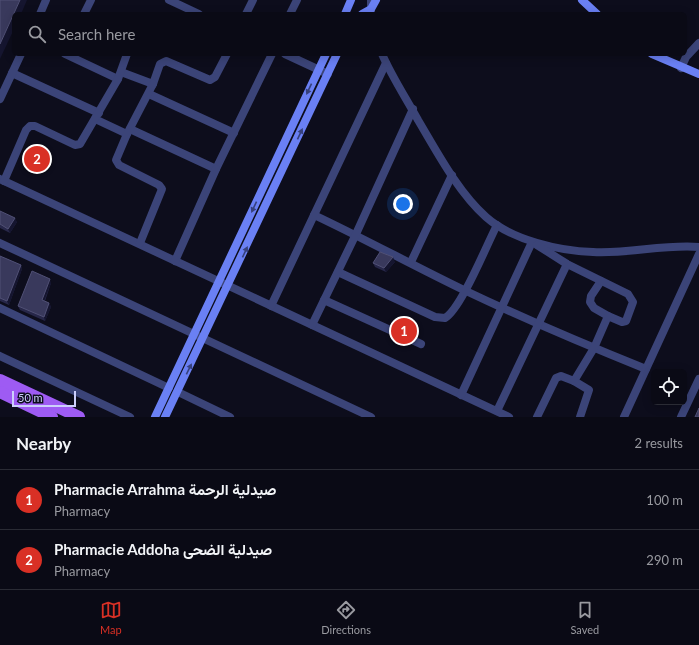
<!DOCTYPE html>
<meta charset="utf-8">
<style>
:root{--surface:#0a0a15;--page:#181822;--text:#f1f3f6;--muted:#999aa0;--line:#2a2b34;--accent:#d93025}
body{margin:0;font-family:Lato,Vazirmatn,sans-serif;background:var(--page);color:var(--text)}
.controls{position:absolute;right:12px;bottom:12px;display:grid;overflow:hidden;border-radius:6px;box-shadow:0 2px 10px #0003}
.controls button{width:36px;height:36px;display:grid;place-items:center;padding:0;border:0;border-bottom:1px solid var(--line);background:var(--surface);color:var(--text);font:20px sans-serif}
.scale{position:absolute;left:12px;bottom:10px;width:64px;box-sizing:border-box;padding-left:4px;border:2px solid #cccffb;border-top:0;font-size:11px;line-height:14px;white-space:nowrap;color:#cccffb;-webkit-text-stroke:3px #0d0d1c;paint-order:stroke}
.you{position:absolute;left:403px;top:204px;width:14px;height:14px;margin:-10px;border:3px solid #fff;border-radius:50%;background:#1a73e8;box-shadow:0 0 0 6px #1a73e833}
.badge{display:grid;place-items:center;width:26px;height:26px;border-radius:50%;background:var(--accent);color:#fff;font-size:13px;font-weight:700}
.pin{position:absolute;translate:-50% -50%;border:2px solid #fff;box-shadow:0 1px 4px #0006}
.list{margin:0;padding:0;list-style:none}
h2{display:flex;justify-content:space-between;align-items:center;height:52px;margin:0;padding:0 16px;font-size:17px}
h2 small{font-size:13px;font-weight:400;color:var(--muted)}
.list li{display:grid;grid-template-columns:26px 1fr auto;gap:12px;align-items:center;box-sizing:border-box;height:60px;padding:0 16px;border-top:1px solid var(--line)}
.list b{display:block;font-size:15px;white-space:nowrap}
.list p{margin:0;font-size:13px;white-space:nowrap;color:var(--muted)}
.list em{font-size:13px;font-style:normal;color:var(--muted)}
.icon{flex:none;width:22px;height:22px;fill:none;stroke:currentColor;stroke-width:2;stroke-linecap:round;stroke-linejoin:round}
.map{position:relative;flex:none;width:699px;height:417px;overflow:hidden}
.search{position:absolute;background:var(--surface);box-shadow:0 2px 10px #0003;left:12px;right:12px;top:12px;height:44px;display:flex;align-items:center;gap:10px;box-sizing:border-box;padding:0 14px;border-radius:6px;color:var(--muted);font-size:15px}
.sheet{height:172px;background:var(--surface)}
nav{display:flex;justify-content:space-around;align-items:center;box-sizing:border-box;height:56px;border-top:1px solid var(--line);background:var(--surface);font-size:11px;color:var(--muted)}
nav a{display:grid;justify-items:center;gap:2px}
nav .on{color:var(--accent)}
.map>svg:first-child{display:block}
</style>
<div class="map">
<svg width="699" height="417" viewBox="0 0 699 417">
<rect width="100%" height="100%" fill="#0d0d1c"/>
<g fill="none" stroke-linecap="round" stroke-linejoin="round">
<g stroke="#3b4478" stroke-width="8">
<polyline points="169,0 199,14"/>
<polyline points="371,0 371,14"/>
<polyline points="40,14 46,0"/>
<polyline points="84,14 91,0"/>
<polyline points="246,14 253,0"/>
<polyline points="290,14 297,0"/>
<polyline points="65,54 118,79"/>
<polyline points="285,54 328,74"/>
<path d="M 382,54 C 392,77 406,98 418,120 C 437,152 458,192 486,217 C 512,240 559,251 593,252 C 629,254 664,244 699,247"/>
<polyline points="681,68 686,57 699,43"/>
<polyline points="121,72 153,84 160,64 166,61 210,80 215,77 227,54"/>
<polyline points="12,73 99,113"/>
<polyline points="149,94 234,133"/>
<polyline points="0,99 21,54"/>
<polyline points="95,119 127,134"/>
<polyline points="130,129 216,169 272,54"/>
<polyline points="0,179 509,417"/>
<polyline points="4,181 26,130 30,126 35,126 75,145 80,144 118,79 127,54"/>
<path d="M 314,215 C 365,239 414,266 466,291 C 525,319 586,345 646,369"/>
<polyline points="0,243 371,417"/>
<polyline points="140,243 162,189 159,185 119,165 116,160 127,134 153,84"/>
<polyline points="175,261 216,169"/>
<polyline points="411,262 452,175"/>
<path d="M 338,272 L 435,317 L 445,318 C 461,309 487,244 497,225"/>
<polyline points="601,281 591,296 590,302 594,308 608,316"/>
<polyline points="324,300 421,344"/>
<polyline points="271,306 386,63"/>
<polyline points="0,308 169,388"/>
<polyline points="312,325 356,234 413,109"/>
<polyline points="0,356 130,417"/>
<polyline points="574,381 589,390 580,417"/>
<polyline points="178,392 230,417"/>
<polyline points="461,395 532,242"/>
<polyline points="497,411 567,264"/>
<polyline points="537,417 556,378 561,376 574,381 594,348 608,316 622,322 626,321 633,302 628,294 567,264 537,245"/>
<polyline points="624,417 699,254"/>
<polyline points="681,417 699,379"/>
</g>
<g stroke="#6a80f4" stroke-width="8">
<polyline points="582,0 597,14"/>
<polyline points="345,14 351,0"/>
<polyline points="362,14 371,9 376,0"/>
<polyline points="652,54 699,74"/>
<polyline points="155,417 326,54"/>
<polyline points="165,417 337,54"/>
</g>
<g stroke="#9e5bf3" stroke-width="12">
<polyline points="0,380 79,417"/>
<polyline points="0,392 52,417"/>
</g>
</g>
<g fill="#272749">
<polygon points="0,211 17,222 10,233 0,228"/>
<polygon points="0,256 21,265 22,269 9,305 0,301"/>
<polygon points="395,262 386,272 375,267 373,263"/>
<polygon points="51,283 45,301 49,303 51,307 45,321 20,310 18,306"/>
</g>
<g fill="#15152f">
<polygon points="20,0 27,0 21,14 14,14 14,29 0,59 0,44"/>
<polygon points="15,218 17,222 10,233 8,229"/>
<polygon points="393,257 395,262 386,272 384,268"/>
<polygon points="21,265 22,269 9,305 7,301"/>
<polygon points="50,279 51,283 43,304 42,300"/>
<polygon points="49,303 51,307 45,321 44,317"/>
</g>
<g fill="#39395c" stroke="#505075">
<polygon points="0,0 20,0 0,44"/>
<polygon points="0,211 15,218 8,229 0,224"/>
<polygon points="380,252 393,257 384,268 373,263"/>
<polygon points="0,256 21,265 7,301 0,298"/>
<polygon points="32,271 50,279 42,300 49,303 44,317 18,306"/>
<polygon points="699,408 699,417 695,417"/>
</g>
<defs><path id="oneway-solid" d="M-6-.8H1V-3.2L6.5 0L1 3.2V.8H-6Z"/></defs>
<g fill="#37417d">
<use href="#oneway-solid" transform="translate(309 89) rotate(115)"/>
<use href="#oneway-solid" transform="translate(300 134) rotate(-65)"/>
<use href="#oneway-solid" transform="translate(254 207) rotate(115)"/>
<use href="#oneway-solid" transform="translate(245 252) rotate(-65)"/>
<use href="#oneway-solid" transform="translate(189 369) rotate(-64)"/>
</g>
</svg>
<div class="controls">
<button><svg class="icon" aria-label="locate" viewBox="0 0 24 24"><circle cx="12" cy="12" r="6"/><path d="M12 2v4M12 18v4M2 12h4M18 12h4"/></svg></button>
</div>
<div class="scale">50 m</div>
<div class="you"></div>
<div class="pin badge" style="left:404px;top:331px">1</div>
<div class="pin badge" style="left:37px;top:159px">2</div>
<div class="search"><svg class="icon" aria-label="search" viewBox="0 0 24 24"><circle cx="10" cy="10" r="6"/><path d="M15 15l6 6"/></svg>Search here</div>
</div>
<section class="sheet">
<h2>Nearby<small>2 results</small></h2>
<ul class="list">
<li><span class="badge">1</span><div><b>Pharmacie Arrahma صيدلية الرحمة</b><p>Pharmacy</p></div><em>100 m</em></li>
<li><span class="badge">2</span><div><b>Pharmacie Addoha صيدلية الضحى</b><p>Pharmacy</p></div><em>290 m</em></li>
</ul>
</section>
<nav>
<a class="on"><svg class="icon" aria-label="map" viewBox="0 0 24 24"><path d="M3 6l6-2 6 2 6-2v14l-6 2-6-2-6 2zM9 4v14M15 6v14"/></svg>Map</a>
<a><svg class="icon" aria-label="directions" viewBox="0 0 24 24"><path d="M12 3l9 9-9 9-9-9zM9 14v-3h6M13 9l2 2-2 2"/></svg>Directions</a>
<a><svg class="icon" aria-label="saved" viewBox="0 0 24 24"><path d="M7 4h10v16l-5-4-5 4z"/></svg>Saved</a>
</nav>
